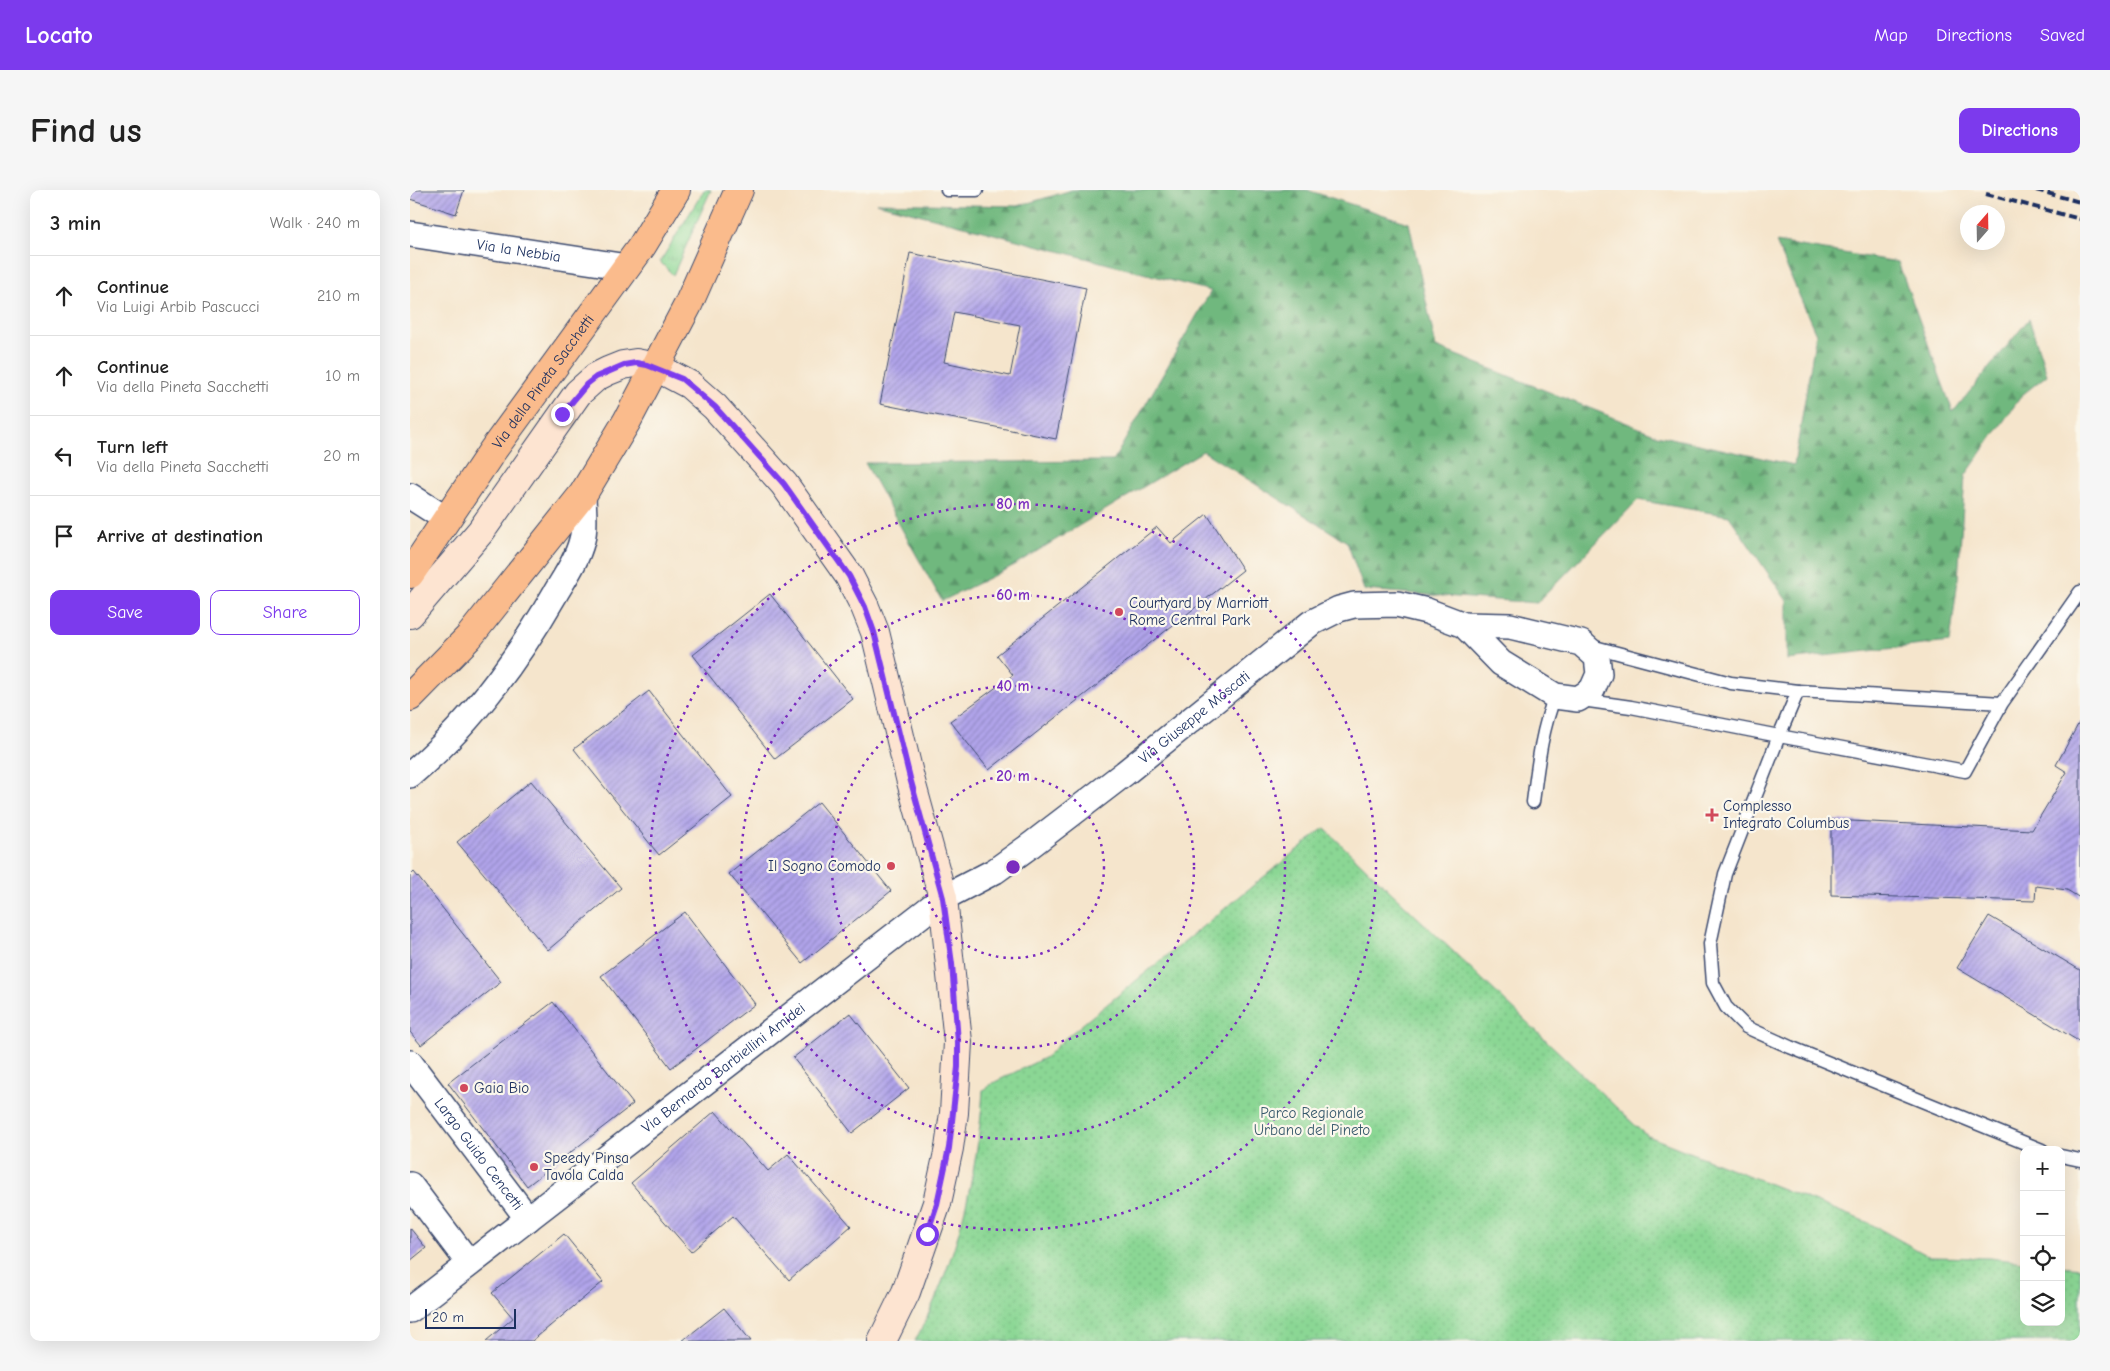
<!DOCTYPE html>
<meta charset="utf-8">
<style>
:root{--surface:#fff;--page:#f6f6f6;--text:#222;--muted:#767676;--line:#e0e0e0;--accent:#7c3aed}
body{margin:0;font-family:"Comic Neue",sans-serif;background:var(--page);color:var(--text)}
.controls{position:absolute;right:15px;bottom:15px;display:grid;overflow:hidden;border-radius:10px;box-shadow:0 5px 20px #0002}
.controls button{width:45px;height:45px;display:grid;place-items:center;padding:0;border:0;border-bottom:1px solid var(--line);background:var(--surface);color:var(--text);font:25px sans-serif}
.compass{position:absolute;left:1550px;top:15px;width:45px;height:45px;border-radius:50%;background:var(--surface);box-shadow:0 5px 20px #0002;rotate:20deg}
.scale{position:absolute;left:15px;bottom:12px;width:91px;box-sizing:border-box;padding-left:5px;border:2px solid #1b2f5e;border-top:0;font-size:14px;line-height:18px;white-space:nowrap;color:#1b2f5e;-webkit-text-stroke:4px #fbf7ec;paint-order:stroke}
.stop{position:absolute;width:15px;height:15px;margin:-11px;border:4px solid #7c3aed;border-radius:50%;background:#fff}
.stop.end{background:#7c3aed;border-color:#fff;box-shadow:0 1px 5px #0008}
.list{margin:0;padding:0;list-style:none}
h2{display:flex;justify-content:space-between;align-items:center;height:65px;margin:0;padding:0 20px;font-size:21px}
h2 small{font-size:16px;font-weight:400;color:var(--muted)}
.list li{display:grid;grid-template-columns:32px 1fr auto;gap:15px;align-items:center;box-sizing:border-box;height:80px;padding:0 20px;border-top:1px solid var(--line)}
.list b{display:block;font-size:19px;white-space:nowrap}
.list p{margin:0;font-size:16px;white-space:nowrap;color:var(--muted)}
.list em{font-size:16px;font-style:normal;color:var(--muted)}
.actions{display:flex;gap:10px;padding:15px 20px}
.actions a{flex:1;padding:11px 0;border:1px solid var(--accent);border-radius:10px;text-align:center;font-size:18px;color:var(--accent)}
.actions .main{background:var(--accent);color:#fff}
.icon{flex:none;width:28px;height:28px;fill:none;stroke:currentColor;stroke-width:2;stroke-linecap:round;stroke-linejoin:round}
.map{position:relative;flex:none;width:1670px;height:1151px;overflow:hidden;border-radius:10px}
header{display:flex;align-items:center;gap:30px;box-sizing:border-box;height:70px;padding:0 25px;background:var(--accent);color:#fff}
header strong{font-size:24px}
nav{display:flex;gap:28px;margin-inline-start:auto;font-size:18px}
.intro{display:flex;align-items:center;justify-content:space-between;box-sizing:border-box;height:120px;padding:0 30px}
h1{margin:0;font-size:35px}
.button{padding:12px 22px;border-radius:10px;background:var(--accent);color:#fff;font-size:18px;font-weight:700}
main{display:flex;gap:30px;padding:0 30px}
aside{flex:1;background:var(--surface);border-radius:10px;box-shadow:0 5px 20px #0002}
.map>svg:first-child{display:block}
</style>
<header>
<strong>Locato</strong>
<nav><a>Map</a><a>Directions</a><a>Saved</a></nav>
</header>
<div class="intro"><h1>Find us</h1><a class="button">Directions</a></div>
<main>
<aside>
<h2>3 min<small>Walk · 240 m</small></h2>
<ul class="list">
<li><svg class="icon" aria-label="ahead" viewBox="0 0 24 24"><path d="M12 20V5M6 11l6-6 6 6"/></svg><div><b>Continue</b><p>Via Luigi Arbib Pascucci</p></div><em>210 m</em></li>
<li><svg class="icon" aria-label="ahead" viewBox="0 0 24 24"><path d="M12 20V5M6 11l6-6 6 6"/></svg><div><b>Continue</b><p>Via della Pineta Sacchetti</p></div><em>10 m</em></li>
<li><svg class="icon" aria-label="left" viewBox="0 0 24 24"><path d="M17 20v-9H6M10 6l-5 5 5 5"/></svg><div><b>Turn left</b><p>Via della Pineta Sacchetti</p></div><em>20 m</em></li>
<li><svg class="icon" aria-label="arrive" viewBox="0 0 24 24"><path d="M6 21V4h12l-3 4 3 4H6"/></svg><div><b>Arrive at destination</b></div></li>
</ul>
<div class="actions"><a class="main">Save</a><a>Share</a></div>
</aside>
<div class="map">
<svg width="1670" height="1151" viewBox="0 0 1670 1151">
<defs>
<pattern id="grass-tufts" width="24" height="20" patternUnits="userSpaceOnUse" patternTransform="scale(1.25)"><rect width="24" height="20" fill="#8bd794"/><path d="M3 7l-1-3M5 7V3M7 7l1-3M15 17l-1-3M17 17v-4M19 17l1-3" fill="none" stroke="#77b982"/></pattern>
<pattern id="forest-firs" width="22" height="20" patternUnits="userSpaceOnUse" patternTransform="scale(1.25)"><rect width="22" height="20" fill="#70b87e"/><path d="M5 1l3.5 6h-7zM16 11l3.5 6h-7z" fill="#5b966a"/></pattern>
<pattern id="park-dots" width="8" height="8" patternUnits="userSpaceOnUse" patternTransform="scale(1.25)"><rect width="8" height="8" fill="#8bd794"/><path d="M2 2h.1M6 6h.1" fill="none" stroke="#77b982" stroke-width="1.8" stroke-linecap="round"/></pattern>
<pattern id="building-hatch" width="6" height="6" patternUnits="userSpaceOnUse" patternTransform="scale(1.25)"><rect width="6" height="6" fill="#b1a4ea"/><path d="M-1 1l2-2M0 6l6-6M5 7l2-2" fill="none" stroke="#8f86c1"/></pattern>
</defs>
<rect width="100%" height="100%" fill="#fbf7ec"/>
<filter id="ink" filterUnits="userSpaceOnUse"><feTurbulence type="fractalNoise" baseFrequency=".02" numOctaves="2"/><feDisplacementMap in="SourceGraphic" scale="10" xChannelSelector="R" yChannelSelector="G"/><feConvolveMatrix kernelMatrix="1 2 1 2 8 2 1 2 1" color-interpolation-filters="sRGB"/></filter>
<filter id="wash" filterUnits="userSpaceOnUse"><feTurbulence type="fractalNoise" baseFrequency=".0096" numOctaves="4" result="noise"/><feDisplacementMap in="SourceGraphic" scale="20" xChannelSelector="R" yChannelSelector="G"/><feGaussianBlur stdDeviation="1.12" result="paint"/><feColorMatrix in="noise" values="0 0 0 0 0 0 0 0 0 0 0 0 0 0 0 0 0 1.4 0 .05"/><feComposite in="paint" operator="in"/></filter>
<g filter="url(#wash)">
<rect width="100%" height="100%" fill="#f5e5cc"/>
<polygon fill="url(#grass-tufts)" stroke="#538379" points="294,0 301,0 263,85 250,72"/>
<polygon fill="url(#forest-firs)" stroke="#46746e" points="662,0 897,0 999,33 1026,157 1247,245 1384,275 1406,144 1366,52 1488,72 1543,222 1619,129 1637,185 1612,205 1555,286 1548,389 1540,452 1377,470 1377,411 1319,326 1228,310 1127,413 954,400 937,352 793,261 599,378 532,411 455,273 703,271 801,101 466,13 608,16"/>
<path fill="url(#park-dots)" stroke="#538379" d="M 914,638 L 1231,941 L 1238,946 L 1459,1033 L 1520,1067 L 1579,1068 L 1614,1072 L 1614,1132 L 1651,1132 L 1651,1076 L 1670,1078 L 1670,1151 L 505,1151 C 546,1075 568,985 573,900 L 583,893 L 636,867 L 653,850 Z"/>
<g id="blocks">
<g fill="url(#building-hatch)" fill-rule="evenodd">
<polygon points="3,0 54,0 46,24 0,9"/>
<path d="M 500,63 L 676,98 L 646,249 L 470,214 ZM 544,122 L 610,135 L 600,186 L 534,172 Z"/>
<polygon points="797,324 833,380 579,580 540,531 603,485 587,465 747,337 761,353"/>
<polygon points="360,404 443,509 365,569 283,465"/>
<polygon points="239,501 322,607 249,665 164,559"/>
<polygon points="1670,531 1670,708 1657,700 1626,696 1625,711 1421,705 1421,630 1622,640 1657,582 1646,575"/>
<polygon points="121,591 211,698 138,760 47,652"/>
<polygon points="409,612 481,701 392,773 319,684"/>
<polygon points="4,682 91,792 11,855 0,842 0,686"/>
<polygon points="275,722 345,814 261,878 191,786"/>
<polygon points="1579,726 1670,780 1670,852 1547,778"/>
<polygon points="143,812 223,914 117,996 38,893"/>
<polygon points="440,823 499,898 442,943 383,868"/>
<polygon points="305,921 358,981 378,964 441,1036 379,1090 323,1026 281,1062 221,993"/>
<polygon points="0,1038 16,1058 0,1071"/>
<polygon points="154,1044 193,1092 122,1151 76,1151 103,1128 82,1103"/>
<polygon points="314,1118 341,1151 272,1151"/>
</g>
</g>
</g>
<g filter="url(#ink)">
<use href="#blocks" fill-opacity="0" stroke="#3c4a6e" stroke-width="1"/>
<g fill="none" stroke-linecap="round" stroke-linejoin="round">
<defs>
<g id="lane">
<polyline points="537,0 567,0"/>
<polyline points="1181,456 1321,493 1388,501"/>
<polyline points="1172,510 1221,517 1369,546 1315,684 1300,754 1303,793 1316,817 1336,837 1380,857 1632,960"/>
<polyline points="1592,513 1388,501 1369,546 1555,581 1592,513 1670,402"/>
<path d="M 1123,612 C 1128,574 1131,542 1145,506"/>
<polyline points="1651,966 1670,970"/>
</g>
<g id="street">
<path id="s1" d="M 0,44 L 217,77"/>
<polyline points="0,306 36,329"/>
<path d="M 0,585 C 59,536 107,470 145,404 C 155,387 167,370 172,350 C 176,336 173,318 173,304"/>
<path id="s2" d="M 0,873 L 118,1029"/>
<polyline points="0,995 59,1073"/>
<path id="s3" d="M 0,1120 L 533,708 L 585,681 L 621,655 L 715,583 L 901,433 L 929,419 L 944,415 L 987,414 L 1017,421 L 1054,435 L 1100,436 L 1171,453 L 1187,467 L 1189,484 L 1182,500 L 1168,509 L 1145,506 L 1091,473 L 1054,435"/>
</g>
<polyline id="secondary" points="0,424 71,341 168,203 186,187 198,181 213,175 226,173 246,177 280,195 305,217 374,294 439,386 455,417 465,442 500,588 533,708 548,852 544,923 539,958 527,1013 496,1102 472,1151"/>
<g id="primary">
<path id="s4" d="M 0,384 L 83,260 L 232,56 L 266,0"/>
<polyline points="0,507 59,447 173,304 217,231 278,115 329,0"/>
</g>
</defs>
<use href="#lane" stroke="#3c4a6e" stroke-width="15"/>
<use href="#street" stroke="#3c4a6e" stroke-width="28"/>
<use href="#secondary" stroke="#3c4a6e" stroke-width="30"/>
<use href="#primary" stroke="#3c4a6e" stroke-width="30"/>
<use href="#lane" stroke="#fff" stroke-width="12"/>
<use href="#street" stroke="#fff" stroke-width="25"/>
<use href="#secondary" stroke="#fde4d1" stroke-width="28"/>
<use href="#primary" stroke="#fabb8c" stroke-width="28"/>
<g stroke="#1b2f5e" stroke-width="4" stroke-dasharray="8 4" stroke-linecap="butt">
<polyline points="1626,0 1670,12"/>
<polyline points="1576,4 1670,29"/>
</g>
</g>
</g>
<g fill="none" stroke-linecap="round" stroke-linejoin="round" filter="url(#ink)">
<polyline stroke="#7c3aed" stroke-width="6" points="152,224 177,194 186,187 214,175 226,173 237,175 272,189 305,217 374,294 439,386 455,417 464,442 500,588 533,708 542,774 548,852 548,877 539,958 527,1014 517,1044"/>
</g>
<g fill="none" stroke="#7b2cbf" stroke-width="2.5" stroke-dasharray="2.5 5">
<circle cx="603" cy="677" r="91"/>
<circle cx="603" cy="677" r="181"/>
<circle cx="603" cy="677" r="272"/>
<circle cx="603" cy="677" r="363"/>
</g>
<g fill="#d1495b" stroke="#fbf7ec" stroke-width="2">
<circle cx="709" cy="422" r="5"/>
<path d="M1299.5 617.5h5v5h5v5h-5v5h-5v-5h-5v-5h5z"/>
<circle cx="481" cy="676" r="5"/>
<circle cx="54" cy="898" r="5"/>
<circle cx="124" cy="977" r="5"/>
</g>
<g text-anchor="middle" stroke-width="4.5" stroke-linejoin="round" paint-order="stroke">
<g font-size="15" fill="#1b2f5e" stroke="#fbf7ec">
<text dy="5" stroke="none"><textPath href="#s1" startOffset="110">Via la Nebbia</textPath></text>
<text dy="5" stroke="none"><textPath href="#s4" startOffset="234">Via della Pineta Sacchetti</textPath></text>
<text dy="5" stroke="none"><textPath href="#s3" startOffset="984">Via Giuseppe Moscati</textPath></text>
<text dy="5" stroke="none"><textPath href="#s3" startOffset="396">Via Bernardo Barbiellini Amidei</textPath></text>
<text dy="5" stroke="none"><textPath href="#s2" startOffset="114">Largo Guido Cencetti</textPath></text>
</g>
<g font-size="15" fill="#1b2f5e" stroke="#fbf7ec" text-anchor="start">
<text x="719" y="418">Courtyard by Marriott<tspan x="719" dy="17">Rome Central Park</tspan></text>
<text x="1313" y="621">Complesso<tspan x="1313" dy="17">Integrato Columbus</tspan></text>
<text x="471" y="681" text-anchor="end">Il Sogno Comodo</text>
<text x="64" y="903">Gaia Bio</text>
<text x="134" y="973">Speedy Pinsa<tspan x="134" dy="17">Tavola Calda</tspan></text>
</g>
<g font-size="15" fill="#37596c" stroke="#fbf7ec">
<text x="902" y="928">Parco Regionale<tspan x="902" dy="17">Urbano del Pineto</tspan></text>
</g>
</g>
<circle cx="603" cy="677" r="8" fill="#7b2cbf" stroke="#fbf7ec" stroke-width="2.5"/>
<g font-size="15" text-anchor="middle" font-weight="bold" fill="#7b2cbf" stroke="#fbf7ec" stroke-width="4.5" stroke-linejoin="round" paint-order="stroke">
<text x="603" y="319">80 m</text>
<text x="603" y="410">60 m</text>
<text x="603" y="501">40 m</text>
<text x="603" y="591">20 m</text>
</g>
</svg>
<div class="controls">
<button>+</button>
<button>−</button>
<button><svg class="icon" aria-label="locate" viewBox="0 0 24 24"><circle cx="12" cy="12" r="6"/><path d="M12 2v4M12 18v4M2 12h4M18 12h4"/></svg></button>
<button><svg class="icon" aria-label="layers" viewBox="0 0 24 24"><path d="M12 4l9 5-9 5-9-5zM3 14l9 5 9-5"/></svg></button>
</div>
<svg class="compass" viewBox="-18 -18 36 36"><path d="M0-13l5 13h-10z" fill="#e53935"/><path d="M0 13l5-13h-10z" fill="#767676"/></svg>
<div class="scale">20 m</div>
<div class="stop" style="left:517px;top:1044px"></div>
<div class="stop end" style="left:152px;top:224px"></div>
</div>
</main>
